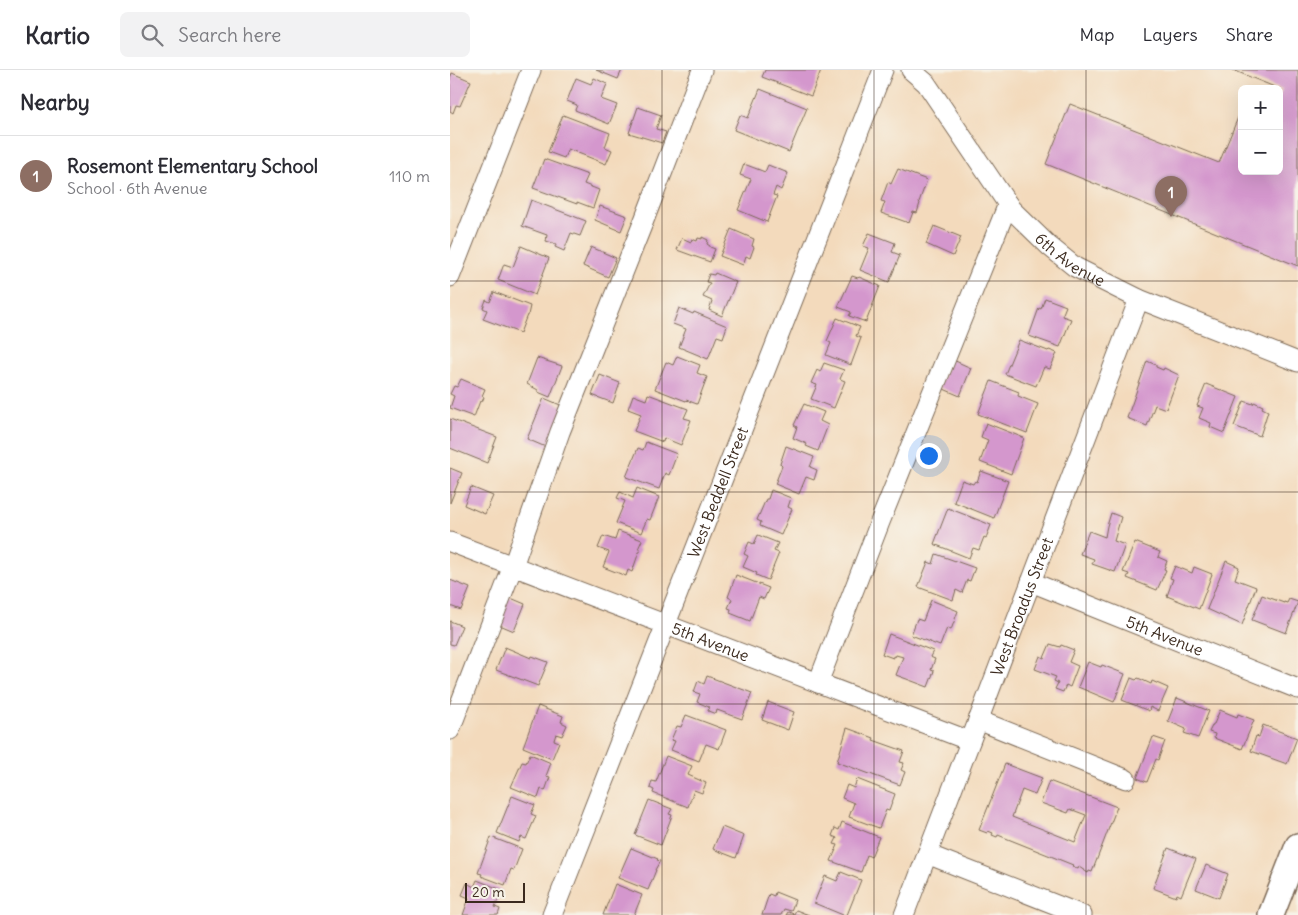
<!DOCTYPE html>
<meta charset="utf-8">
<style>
:root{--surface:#fff;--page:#f2f2f3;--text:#2b2b33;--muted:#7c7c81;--line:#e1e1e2;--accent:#111827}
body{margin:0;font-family:Delius,sans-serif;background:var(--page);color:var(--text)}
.controls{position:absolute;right:15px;top:15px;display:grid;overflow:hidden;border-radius:8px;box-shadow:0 5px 20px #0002}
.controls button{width:45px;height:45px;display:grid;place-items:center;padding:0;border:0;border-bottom:1px solid var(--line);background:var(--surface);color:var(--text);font:25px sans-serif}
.scale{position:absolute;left:15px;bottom:12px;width:60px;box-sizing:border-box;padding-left:5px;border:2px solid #3b2a1e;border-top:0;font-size:14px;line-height:18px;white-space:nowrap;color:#3b2a1e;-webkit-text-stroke:4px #f7f3e8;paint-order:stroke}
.you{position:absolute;left:478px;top:385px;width:18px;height:18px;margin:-12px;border:4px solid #fff;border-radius:50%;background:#1a73e8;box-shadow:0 0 0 8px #1a73e833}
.badge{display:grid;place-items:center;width:32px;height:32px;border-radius:50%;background:var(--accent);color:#fff;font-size:16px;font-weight:700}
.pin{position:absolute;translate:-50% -41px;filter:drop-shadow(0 1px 2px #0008)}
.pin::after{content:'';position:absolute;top:26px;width:18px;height:15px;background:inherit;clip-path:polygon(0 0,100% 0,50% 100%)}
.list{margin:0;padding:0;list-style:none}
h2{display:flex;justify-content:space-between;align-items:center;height:65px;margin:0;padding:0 20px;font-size:21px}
h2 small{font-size:16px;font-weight:400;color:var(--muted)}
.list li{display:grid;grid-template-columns:32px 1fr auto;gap:15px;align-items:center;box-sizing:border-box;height:80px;padding:0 20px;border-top:1px solid var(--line)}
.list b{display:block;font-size:19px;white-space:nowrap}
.list p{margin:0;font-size:16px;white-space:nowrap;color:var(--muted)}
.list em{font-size:16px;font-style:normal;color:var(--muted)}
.icon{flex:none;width:28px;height:28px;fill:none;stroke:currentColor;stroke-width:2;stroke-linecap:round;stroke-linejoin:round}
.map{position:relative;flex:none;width:848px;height:845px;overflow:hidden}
header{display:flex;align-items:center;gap:30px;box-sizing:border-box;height:70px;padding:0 25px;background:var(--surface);border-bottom:1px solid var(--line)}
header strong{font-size:24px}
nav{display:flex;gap:28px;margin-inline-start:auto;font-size:18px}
.search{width:350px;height:45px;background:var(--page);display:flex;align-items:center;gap:12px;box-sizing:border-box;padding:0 18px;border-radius:8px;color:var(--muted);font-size:19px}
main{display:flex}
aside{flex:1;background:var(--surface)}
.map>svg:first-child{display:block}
</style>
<header>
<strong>Kartio</strong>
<div class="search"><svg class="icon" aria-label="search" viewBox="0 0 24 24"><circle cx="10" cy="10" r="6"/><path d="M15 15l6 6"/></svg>Search here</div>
<nav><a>Map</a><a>Layers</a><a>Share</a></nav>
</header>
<main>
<aside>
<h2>Nearby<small></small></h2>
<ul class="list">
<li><span class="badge" style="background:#8d6e63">1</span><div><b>Rosemont Elementary School</b><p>School · 6th Avenue</p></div><em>110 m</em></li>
</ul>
</aside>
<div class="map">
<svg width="848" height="845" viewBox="0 0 848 845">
<rect width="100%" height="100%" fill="#f7f3e8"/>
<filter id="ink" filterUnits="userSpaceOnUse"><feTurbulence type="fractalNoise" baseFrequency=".02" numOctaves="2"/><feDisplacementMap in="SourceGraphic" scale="10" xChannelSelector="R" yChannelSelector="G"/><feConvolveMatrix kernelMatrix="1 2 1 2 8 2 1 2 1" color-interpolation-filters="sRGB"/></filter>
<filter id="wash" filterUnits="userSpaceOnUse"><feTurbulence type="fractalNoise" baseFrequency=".0096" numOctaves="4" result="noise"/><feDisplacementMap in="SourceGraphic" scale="20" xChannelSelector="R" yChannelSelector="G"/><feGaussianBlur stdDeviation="1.12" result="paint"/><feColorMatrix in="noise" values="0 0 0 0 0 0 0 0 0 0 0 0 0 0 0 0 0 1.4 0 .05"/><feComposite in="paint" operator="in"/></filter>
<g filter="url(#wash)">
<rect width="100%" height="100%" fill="#f3dabc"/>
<g id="blocks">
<g fill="#d497cd">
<polygon points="146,0 172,0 168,9"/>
<polygon points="315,0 371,0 361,26 312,7"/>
<polygon points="783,0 848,0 848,196 596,94 620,34 769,93 792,38 792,101 829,101 829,27 832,20"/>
<polygon points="2,3 21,11 10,36 6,35 3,43 0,41 0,8"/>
<polygon points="126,8 141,14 144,8 157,14 151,29 167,35 159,54 125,40 127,35 117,31"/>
<polygon points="310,19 357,38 339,82 284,60 290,45 298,48"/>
<polygon points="188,37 211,45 206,59 216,62 212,73 179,63"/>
<polygon points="113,45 160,63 155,77 162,80 156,94 118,79 114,88 98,82"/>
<polygon points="94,89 138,105 134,114 149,120 143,138 127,132 127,134 83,118"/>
<polygon points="294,94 315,102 318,95 338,103 331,120 326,117 323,125 327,126 317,152 288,140 301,109 290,105"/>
<polygon points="448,99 477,110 469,132 470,133 467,143 463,142 459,153 431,143 435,132 431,131 438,112 441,114"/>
<polygon points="81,130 136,151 130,166 121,163 114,181 105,177 106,174 96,171 97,165 72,156"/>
<polygon points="150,136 177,146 171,161 145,150"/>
<polygon points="484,156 511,167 503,186 476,174"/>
<polygon points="281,159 304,169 302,176 304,177 300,188 296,186 293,195 270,186"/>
<polygon points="419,163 445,173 442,182 450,185 439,212 410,200 419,178 413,176"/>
<polygon points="252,167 258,170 257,174 260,176 260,177 265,179 260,192 227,180 232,168 241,172 242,169 247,171 248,168 252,169"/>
<polygon points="71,176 99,188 85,225 48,210 54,194 63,197"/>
<polygon points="141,177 166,188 158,207 133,196"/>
<polygon points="265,203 286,212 272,246 259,240 262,231 253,227 260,213 256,212 259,204 264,205"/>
<polygon points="402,206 408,208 409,207 430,216 416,252 399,246 401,242 388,237"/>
<polygon points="44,222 80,236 78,245 77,245 70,263 33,249 37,240 33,238 36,230 40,232"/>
<polygon points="595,228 616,236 612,246 621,249 610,277 579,266 589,238 591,239"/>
<polygon points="229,238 243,244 244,242 277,256 273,268 267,266 258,289 229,277 236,259 223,254"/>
<polygon points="387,248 410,257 406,266 411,268 401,295 376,285 381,273 377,271"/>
<polygon points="569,270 598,281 599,280 607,283 600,299 594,297 586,316 555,304"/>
<polygon points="227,286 250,295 247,303 257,307 247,334 236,330 236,331 205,319 216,292 223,295"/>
<polygon points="87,288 112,296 100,327 88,322 88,320 77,314"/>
<polygon points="501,289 521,298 510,326 489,317"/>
<polygon points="697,291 706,295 706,297 713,300 714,298 729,305 716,339 705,335 697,356 677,348"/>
<polygon points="374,293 394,300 390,309 395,311 384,338 361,329 367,315 361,313 367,300 370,302"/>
<polygon points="150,305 170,313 163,333 142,325"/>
<polygon points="11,309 35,319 32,326 34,327 32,332 30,331 24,347 0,338 4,326 0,324 4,316 7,317"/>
<polygon points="541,311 569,322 568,326 588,334 577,363 528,344"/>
<polygon points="756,314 788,327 774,363 760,357 761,353 749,348 753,338 747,336"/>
<polygon points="198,324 238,339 234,348 241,350 231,375 214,368 213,372 184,361 191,344 178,339 183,325 196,330"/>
<polygon points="94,328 115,337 98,378 77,369"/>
<polygon points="794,331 803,334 804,332 813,336 812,338 818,341 810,366 784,356"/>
<polygon points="354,334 374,342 370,351 378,355 368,381 356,376 357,374 343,368 347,357 344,355"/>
<polygon points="0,349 47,367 37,393 0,378"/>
<polygon points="536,353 574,368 561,404 530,392 538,370 531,367"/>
<polygon points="196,372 227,384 219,405 215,403 209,419 176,407 188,378 193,380"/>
<polygon points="336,376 364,387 360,397 367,400 364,410 356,407 349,424 325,414 332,396 330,394"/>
<polygon points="0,398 12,403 0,433"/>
<polygon points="531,401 558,411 544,448 504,432 512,410 523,414 525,411 527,412"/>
<polygon points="21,417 43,426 35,444 14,435"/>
<polygon points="187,418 209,427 200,450 197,449 191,463 166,453 175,431 167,428 170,422 183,428"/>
<polygon points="321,420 341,428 338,437 342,439 331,465 310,456 311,452 307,450 316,429 318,429"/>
<polygon points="498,438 541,455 536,468 534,467 529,480 523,478 519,488 484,474"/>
<polygon points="661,443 671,447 664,471 675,475 665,502 642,494 644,489 630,484 639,461 655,467 657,456"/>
<polygon points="168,461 192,470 188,479 190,479 182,502 178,500 176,506 153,497 159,482 148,478 153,466 165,470"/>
<polygon points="308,465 328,473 324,481 329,483 318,510 306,505 307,503 293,497 298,486 294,484 299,472 304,474"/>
<polygon points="685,472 710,482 708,487 717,491 714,499 716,500 707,520 677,508 679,504 673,502"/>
<polygon points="486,484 525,498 520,511 517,510 512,523 506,520 503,530 468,517 478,492 483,494"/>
<polygon points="776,491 789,497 785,509 806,517 792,555 757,539"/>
<polygon points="725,496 742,503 744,497 762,504 749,539 717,526 723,509 720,508"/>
<polygon points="286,505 319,518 314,529 309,527 300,551 280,543 281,539 278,538 282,529 278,527"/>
<polygon points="0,510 20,518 11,540 0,536"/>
<polygon points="812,525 834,533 834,532 837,533 839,529 848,532 836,563 802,550"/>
<polygon points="56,526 75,534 64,561 45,553"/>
<polygon points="481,530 508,541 501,560 497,558 490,576 461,565 467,549 473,551"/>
<polygon points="0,551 12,556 4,575 0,574"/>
<polygon points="439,564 483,581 480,587 485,589 481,600 484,601 478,617 446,605 453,587 446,585 445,587 443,586 443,588 432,584"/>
<polygon points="600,574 610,577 611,575 624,580 619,592 628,596 620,617 616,615 613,622 605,619 608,613 604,611 606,607 585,599 590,586 594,588"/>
<polygon points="55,577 81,588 82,586 98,592 88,616 46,600"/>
<polygon points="638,592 651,597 652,595 675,604 664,632 628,617"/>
<polygon points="257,606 302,623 292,649 267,640 266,644 258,641 259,637 247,632 250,624 244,622 248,611 254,614"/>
<polygon points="681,608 686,610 688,608 701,614 702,611 718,618 708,641 700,637 699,641 672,630"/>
<polygon points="727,628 759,641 748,668 734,663 736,659 718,651"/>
<polygon points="318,632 344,642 338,660 312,650"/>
<polygon points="88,636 113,646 111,652 117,655 112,666 106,664 104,670 109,672 102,689 73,677"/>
<polygon points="770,640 787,647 788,644 804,650 792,679 764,668 765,664 759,662 763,654 764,654"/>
<polygon points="236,645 276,660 269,679 256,674 249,691 221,680 225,671 221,670 227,656 231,657"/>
<polygon points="813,655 847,668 837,694 801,681 806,666 809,667"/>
<polygon points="397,658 424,668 423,670 454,681 450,692 454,693 451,700 455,702 450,715 387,692"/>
<polygon points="703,667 715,671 708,690 706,689 697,712 687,708"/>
<polygon points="80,684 101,693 96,706 100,707 95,721 91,719 88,728 61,717 72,692 76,693"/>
<polygon points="216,686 242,696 238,705 256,713 252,723 244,720 238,737 203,723 204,720 200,718 202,711 206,712"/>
<polygon points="555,694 592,708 585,725 572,720 562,747 625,772 636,745 620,739 618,743 591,733 599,711 667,737 642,802 639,801 638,803 629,797 628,799 622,796 623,795 548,765 547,767 542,765 543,763 538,761 537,763 529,760"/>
<polygon points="407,709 445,724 439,741 436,740 429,758 399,747 404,733 392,728 397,715 404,718"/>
<polygon points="62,726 85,735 81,744 86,746 79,762 76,769 71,767 69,772 47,763"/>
<polygon points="199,730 222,739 219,744 222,745 221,748 211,775 185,765"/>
<polygon points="392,752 429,767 421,787 417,785 411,802 381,791 388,775 384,774 387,768 382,766 385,758 389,760"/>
<polygon points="272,757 294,766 286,788 263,779"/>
<polygon points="41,767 72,779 64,800 61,799 55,815 31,806 32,804 28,803"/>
<polygon points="181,778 208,789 207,790 210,791 205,800 206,800 198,820 168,808"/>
<polygon points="718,778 746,789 731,826 727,824 726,827 703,818"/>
<polygon points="756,795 778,804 769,828 746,819"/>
<polygon points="391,802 411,810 397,845 393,845 364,833 375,806 387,811"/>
<polygon points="27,810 52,820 45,837 50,839 48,845 13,845 19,828 12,825 17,813 24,817"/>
<polygon points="165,814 192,825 184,845 153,845"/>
<polygon points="325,822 345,830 341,841 334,839 331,845 312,845 319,824 324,826"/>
<polygon points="346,840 359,845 336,845 338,842 344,844"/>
</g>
</g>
</g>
<g filter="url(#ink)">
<use href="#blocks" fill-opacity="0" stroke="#7b6855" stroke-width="1"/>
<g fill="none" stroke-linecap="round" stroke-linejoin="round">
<defs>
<g id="minor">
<path id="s1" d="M 461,0 L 476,13 L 561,139 L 599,176 L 625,197 L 689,229 L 848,292"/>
<polyline points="0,207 81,0"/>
<path id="s2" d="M 0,472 L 520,671"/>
<path id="s3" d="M 581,512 L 848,619"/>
<polyline points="368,613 430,452 558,134"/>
<polyline points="528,650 676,709"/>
<polyline points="0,660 63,496 110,362 193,153 252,0"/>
<polyline points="477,784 632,845"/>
<path id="s4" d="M 102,845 L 433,0"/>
<path id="s5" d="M 454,845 L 689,229"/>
</g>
<polyline id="major" points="821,845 848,776"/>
</defs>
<use href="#minor" stroke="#7b6855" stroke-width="21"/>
<use href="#major" stroke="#7b6855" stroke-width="28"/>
<use href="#minor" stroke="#fff" stroke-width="19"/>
<use href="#major" stroke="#fff" stroke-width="25"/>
</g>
</g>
<path fill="none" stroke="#3b2a1e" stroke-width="1" stroke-opacity="0.55" d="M 212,0 L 212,845M 424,0 L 424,845M 636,0 L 636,845M 0,211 L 848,211M 0,422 L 848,422M 0,634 L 848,634"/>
<g text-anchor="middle" stroke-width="5" stroke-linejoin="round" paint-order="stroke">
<g font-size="16" fill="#3b2a1e" stroke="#f7f3e8">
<text dy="6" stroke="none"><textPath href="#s1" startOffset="250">6th Avenue</textPath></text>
<text dy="6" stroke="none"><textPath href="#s4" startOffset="454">West Beddell Street</textPath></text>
<text dy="6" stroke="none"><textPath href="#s5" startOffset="330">West Broadus Street</textPath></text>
<text dy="6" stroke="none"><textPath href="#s3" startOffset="144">5th Avenue</textPath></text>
<text dy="6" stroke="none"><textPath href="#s2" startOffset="279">5th Avenue</textPath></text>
</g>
</g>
</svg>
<div class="controls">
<button>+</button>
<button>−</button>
</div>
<div class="scale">20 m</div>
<div class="you"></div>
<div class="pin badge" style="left:721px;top:147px;background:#8d6e63">1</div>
</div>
</main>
